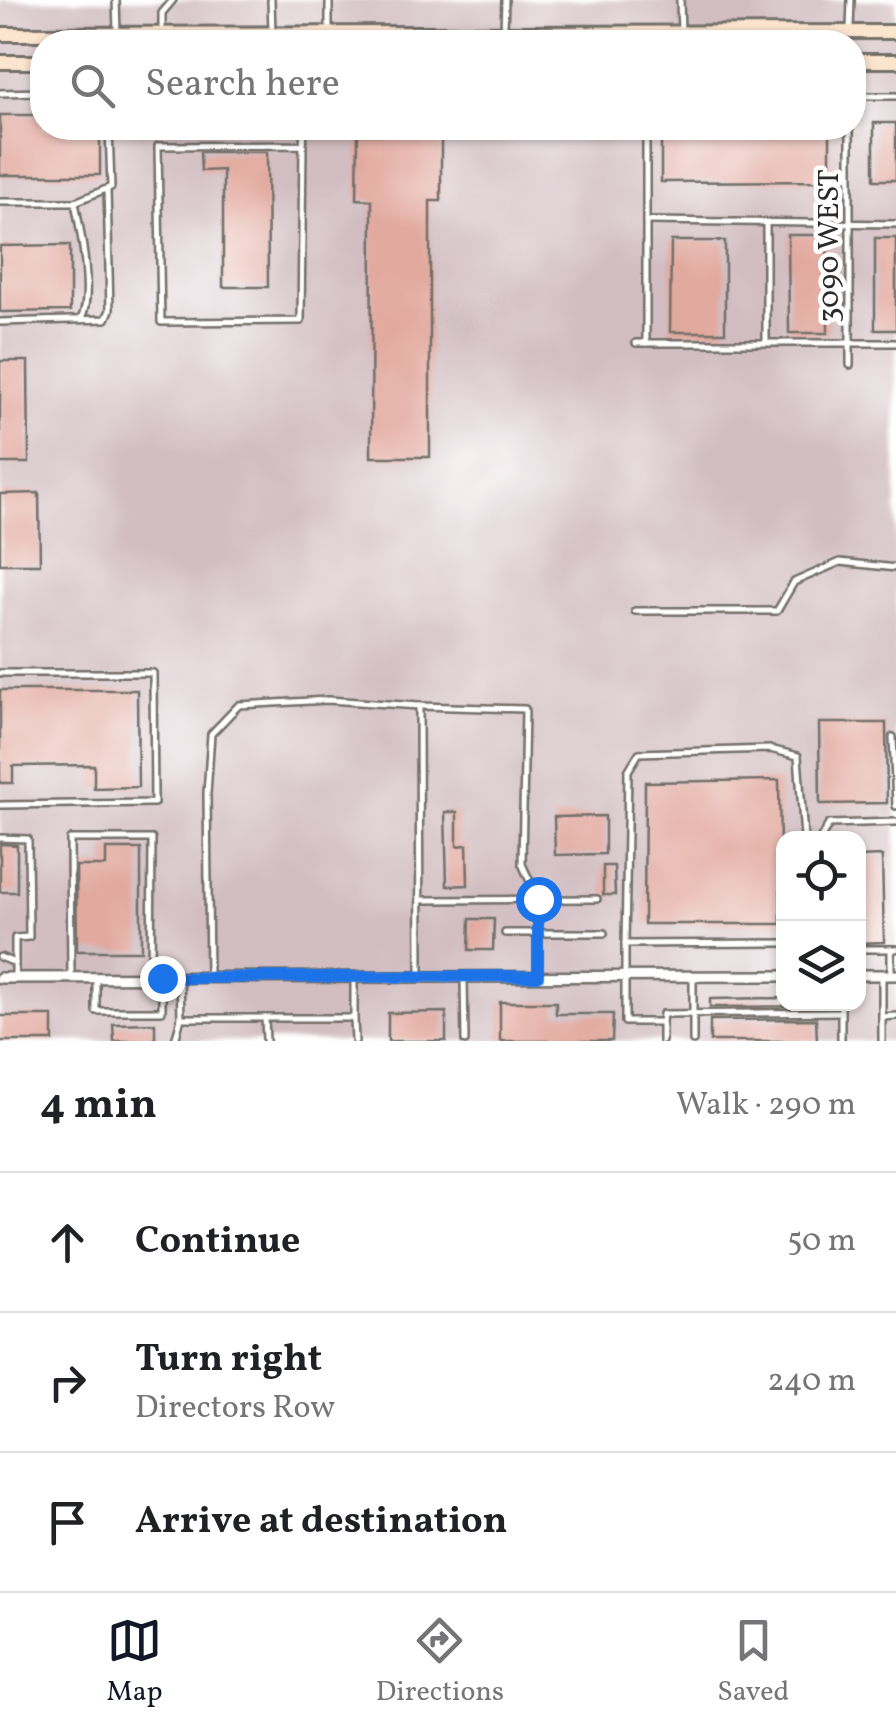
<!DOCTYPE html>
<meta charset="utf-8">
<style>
:root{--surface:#fff;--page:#f6f6f6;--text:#202124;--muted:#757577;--line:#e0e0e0;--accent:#111827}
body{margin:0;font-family:Vollkorn,serif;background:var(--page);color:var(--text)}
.controls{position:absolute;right:30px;bottom:30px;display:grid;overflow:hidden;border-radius:20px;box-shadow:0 2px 8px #0004}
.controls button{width:90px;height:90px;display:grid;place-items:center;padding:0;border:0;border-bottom:2px solid var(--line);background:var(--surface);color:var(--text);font:50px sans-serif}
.stop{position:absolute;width:30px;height:30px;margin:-22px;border:8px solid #1a73e8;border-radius:50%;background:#fff}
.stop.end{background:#1a73e8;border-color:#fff;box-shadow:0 2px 10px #0008}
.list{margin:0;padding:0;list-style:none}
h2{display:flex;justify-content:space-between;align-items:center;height:130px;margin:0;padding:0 40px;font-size:42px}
h2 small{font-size:32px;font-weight:400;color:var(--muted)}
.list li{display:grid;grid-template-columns:65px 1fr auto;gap:30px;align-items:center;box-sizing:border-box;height:140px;padding:0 40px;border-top:2px solid var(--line)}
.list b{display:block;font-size:38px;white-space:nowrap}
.list p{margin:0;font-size:32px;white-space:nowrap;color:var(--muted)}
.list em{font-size:32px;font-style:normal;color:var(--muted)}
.icon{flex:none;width:55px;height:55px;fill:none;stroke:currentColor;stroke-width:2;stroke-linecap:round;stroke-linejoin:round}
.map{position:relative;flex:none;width:896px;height:1041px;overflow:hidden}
.search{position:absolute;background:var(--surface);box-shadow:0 2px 8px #0004;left:30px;right:30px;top:30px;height:110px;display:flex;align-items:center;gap:25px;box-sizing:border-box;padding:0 35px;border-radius:40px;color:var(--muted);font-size:38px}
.sheet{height:550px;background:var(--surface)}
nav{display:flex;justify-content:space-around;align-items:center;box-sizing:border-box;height:140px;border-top:2px solid var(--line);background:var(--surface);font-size:28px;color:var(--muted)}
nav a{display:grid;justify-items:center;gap:5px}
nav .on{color:var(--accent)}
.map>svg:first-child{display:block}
</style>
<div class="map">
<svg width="896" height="1041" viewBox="0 0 896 1041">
<rect width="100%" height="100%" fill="#fff"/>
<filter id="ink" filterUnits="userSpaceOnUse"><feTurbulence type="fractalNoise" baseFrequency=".01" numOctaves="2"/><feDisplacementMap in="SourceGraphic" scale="20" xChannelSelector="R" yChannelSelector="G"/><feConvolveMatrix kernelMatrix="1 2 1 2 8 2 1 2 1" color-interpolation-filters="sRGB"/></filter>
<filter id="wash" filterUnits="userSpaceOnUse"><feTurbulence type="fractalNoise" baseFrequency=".0048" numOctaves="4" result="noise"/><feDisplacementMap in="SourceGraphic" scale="40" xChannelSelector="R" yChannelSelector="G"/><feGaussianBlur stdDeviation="2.25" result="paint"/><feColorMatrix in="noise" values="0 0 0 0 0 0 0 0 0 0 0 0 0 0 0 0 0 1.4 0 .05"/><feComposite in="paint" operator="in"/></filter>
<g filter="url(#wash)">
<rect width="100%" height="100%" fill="#f9eedf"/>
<path fill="#d2bec2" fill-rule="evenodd" d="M 0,0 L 896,0 L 896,1041 L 0,1041 ZM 42,42 L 854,42 L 854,128 L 42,128 ZM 784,838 L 858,838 L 858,1004 L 784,1004 Z"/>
<g id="blocks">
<g fill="#e2a99e">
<polygon points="0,115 42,115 42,128 100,128 100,175 0,175"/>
<rect x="874" y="123" width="22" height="57"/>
<polygon points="661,128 830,128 830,181 661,182"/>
<polygon points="358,134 441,135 441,201 430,201 430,457 371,457 372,200 357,199"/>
<polygon points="200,152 267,152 268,287 223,287 223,170 201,171"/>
<polygon points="788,235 827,235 828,333 789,333"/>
<rect x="875" y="238" width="21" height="92"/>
<polygon points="671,241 725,241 725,332 670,332"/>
<polygon points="70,245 70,311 0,312 0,246"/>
<polygon points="0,361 28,361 29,463 0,463"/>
<polygon points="39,493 40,564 0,564 0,494"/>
<polygon points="0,690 137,690 138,787 94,788 94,765 13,766 13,783 0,783"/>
<polygon points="819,723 886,723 887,803 820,804"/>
<polygon points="779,780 781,924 644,924 645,782"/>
<polygon points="445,812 457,812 457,846 467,845 468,885 447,886"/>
<polygon points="605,816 605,854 555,855 554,817"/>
<polygon points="0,844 17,845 17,892 0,892"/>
<polygon points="106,849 141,849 141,951 77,951 76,866 106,866"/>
<polygon points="882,856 884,942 858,943 858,857"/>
<polygon points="603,866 614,866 615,895 603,895"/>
<polygon points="470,919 494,919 493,950 469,950"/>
<polygon points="784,998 784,1004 816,1006 710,1007 710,999"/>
<polygon points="500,1002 556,1002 556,1014 613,1014 612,1041 500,1041"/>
<polygon points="446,1012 446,1041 388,1041 388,1013"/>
<rect x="0" y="1016" width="53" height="25"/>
<polygon points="816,1019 817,1041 710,1041 710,1020"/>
<polygon points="155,1023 155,1041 114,1041 113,1024"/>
</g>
</g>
</g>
<g filter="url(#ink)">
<use href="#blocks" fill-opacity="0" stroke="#736f6a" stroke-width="2.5"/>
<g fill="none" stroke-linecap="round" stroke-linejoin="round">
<defs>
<g id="lane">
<polyline points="116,0 117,31"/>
<polyline points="271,0 272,31"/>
<polyline points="329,0 329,32"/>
<polyline points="680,0 681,32"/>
<polyline points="850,29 851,0"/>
<polyline points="504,30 505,0"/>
<polyline points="162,31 162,13 173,0"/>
<polyline points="0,93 42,92"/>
<polyline points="854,96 896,96"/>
<polyline points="646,128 646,343"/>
<polyline points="303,145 158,146 161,322 301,321 303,145 304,128"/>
<polyline points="0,202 75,202 111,187 109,128"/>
<path d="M 75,202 C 80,228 94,296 81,319"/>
<polyline points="646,221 896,224"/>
<polyline points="0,322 106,319 110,310 107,189"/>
<polyline points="636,343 896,343"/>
<polyline points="766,343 766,223"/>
<polyline points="850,365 850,128"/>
<polyline points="635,611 777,611 794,582 840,562 896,568"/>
<polyline points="0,673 153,673 154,803 0,805"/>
<polyline points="419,706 525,709 522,864 538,899 538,977"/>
<polyline points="893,737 896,806"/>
<polyline points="0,838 28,839 29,937 15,938 15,978"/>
<polyline points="821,838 829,824 896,822"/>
<polyline points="420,900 597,899"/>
<polyline points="505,933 604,933"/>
<polyline points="625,944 628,771 639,753 770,749 798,756 804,838"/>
<polyline points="858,949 896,949"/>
<polyline points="891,949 891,975"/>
<polyline points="0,957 15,963"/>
<polyline points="882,975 882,1017 896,1016"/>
<polyline points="464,977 465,1041"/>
<polyline points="71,978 70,839 152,839 151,978"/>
<polyline points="96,978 96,1011 162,1011 162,978"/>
<polyline points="209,978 207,794 211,734 239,705 328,700 419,706 420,977"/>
<polyline points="180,980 181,1018 354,1018 354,977"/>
<polyline points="841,1004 841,1041"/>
<polyline points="882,1017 882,1041"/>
<polyline points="265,1018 266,1041"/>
<polyline points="354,1019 355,1041"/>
<polyline points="662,1022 663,1014 841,1012"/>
<polyline points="175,1041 181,1018"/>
<polyline points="662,1041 662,1022 625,1022 625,944 784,943"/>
<polyline points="693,1041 693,976"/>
</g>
<g id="street">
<polyline points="858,975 896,975"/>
<polyline points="0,978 784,976"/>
</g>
<g id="secondary">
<polyline points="0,34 896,32"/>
<polyline points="854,61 896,61"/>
<polyline points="0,62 42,62"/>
</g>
</defs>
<use href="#lane" stroke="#736f6a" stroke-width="10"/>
<use href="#street" stroke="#736f6a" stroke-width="14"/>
<use href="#secondary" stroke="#736f6a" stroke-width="18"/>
<use href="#lane" stroke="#fff" stroke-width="5"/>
<use href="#street" stroke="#fff" stroke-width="9"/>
<use href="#secondary" stroke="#fce5cf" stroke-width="12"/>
</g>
</g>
<g fill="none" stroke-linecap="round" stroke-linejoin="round" filter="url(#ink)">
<polyline stroke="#1a73e8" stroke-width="12" points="162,978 538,976 538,899"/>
</g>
<g text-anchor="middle" stroke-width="9" stroke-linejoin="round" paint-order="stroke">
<g font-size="30" fill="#2b2b2b" stroke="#fff">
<text transform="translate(828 246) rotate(-90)" y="10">3090 WEST</text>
</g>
</g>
</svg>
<div class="controls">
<button><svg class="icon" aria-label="locate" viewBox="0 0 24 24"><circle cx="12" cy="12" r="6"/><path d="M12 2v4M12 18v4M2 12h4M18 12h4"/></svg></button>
<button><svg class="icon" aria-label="layers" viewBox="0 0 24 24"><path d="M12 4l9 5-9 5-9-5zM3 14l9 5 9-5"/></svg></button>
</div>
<div class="stop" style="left:538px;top:899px"></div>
<div class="stop end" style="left:162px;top:978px"></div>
<div class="search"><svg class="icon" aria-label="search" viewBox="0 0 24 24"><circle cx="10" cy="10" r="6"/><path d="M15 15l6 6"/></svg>Search here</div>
</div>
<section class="sheet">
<h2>4 min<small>Walk · 290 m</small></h2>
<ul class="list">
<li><svg class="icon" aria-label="ahead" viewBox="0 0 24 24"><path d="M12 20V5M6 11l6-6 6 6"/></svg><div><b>Continue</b></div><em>50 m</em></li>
<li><svg class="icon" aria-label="right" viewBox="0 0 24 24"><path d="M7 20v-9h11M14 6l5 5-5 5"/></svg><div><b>Turn right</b><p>Directors Row</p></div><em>240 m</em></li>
<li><svg class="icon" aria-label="arrive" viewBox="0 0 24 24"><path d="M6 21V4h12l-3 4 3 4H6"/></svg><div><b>Arrive at destination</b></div></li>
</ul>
</section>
<nav>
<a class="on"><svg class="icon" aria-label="map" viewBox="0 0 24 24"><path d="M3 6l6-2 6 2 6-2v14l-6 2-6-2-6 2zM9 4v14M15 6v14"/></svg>Map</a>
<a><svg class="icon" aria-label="directions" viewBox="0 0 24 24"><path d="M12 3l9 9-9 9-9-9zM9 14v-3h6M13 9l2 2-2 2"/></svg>Directions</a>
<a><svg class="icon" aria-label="saved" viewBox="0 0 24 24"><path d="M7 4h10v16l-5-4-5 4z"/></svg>Saved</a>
</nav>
